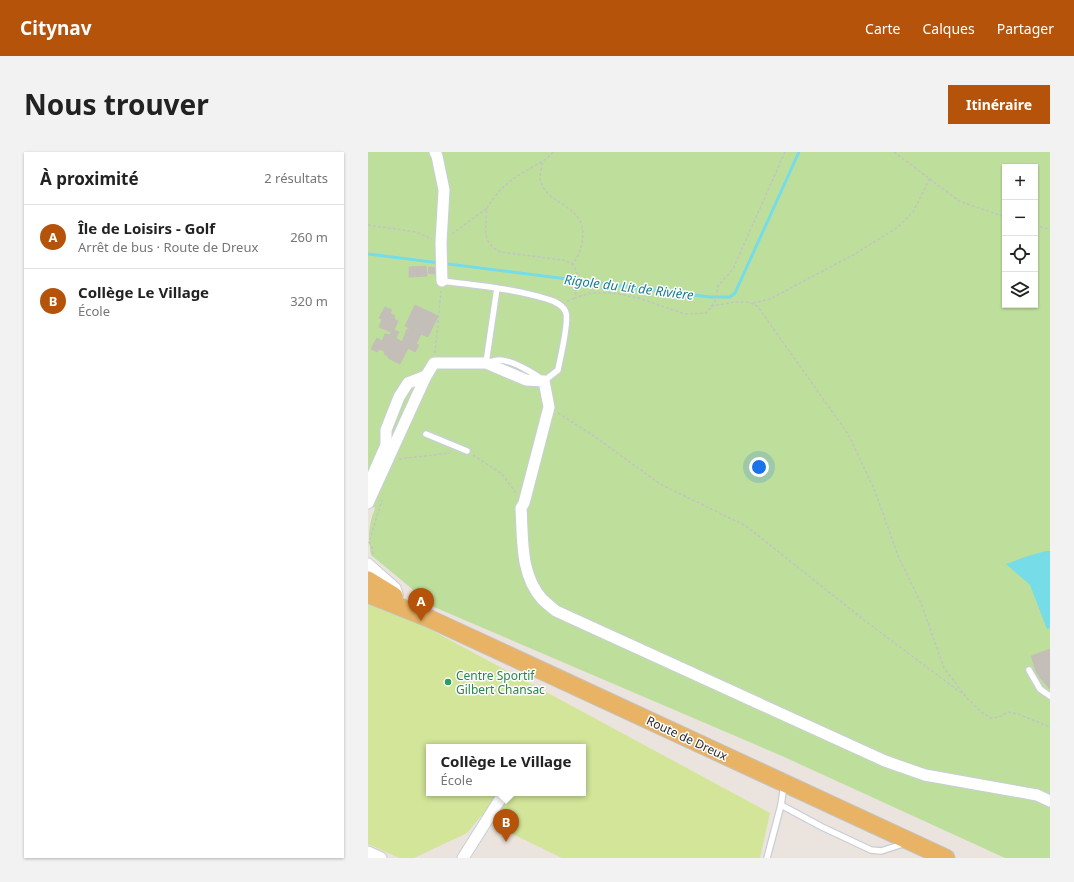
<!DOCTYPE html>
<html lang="fr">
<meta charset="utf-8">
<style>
:root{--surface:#fff;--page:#f2f2f2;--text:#222;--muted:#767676;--line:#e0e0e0;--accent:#b45309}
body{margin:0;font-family:"Noto Sans",sans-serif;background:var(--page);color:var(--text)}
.controls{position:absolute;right:12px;top:12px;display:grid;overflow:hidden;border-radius:0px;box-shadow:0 1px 3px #0004}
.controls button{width:36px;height:36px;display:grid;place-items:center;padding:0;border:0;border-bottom:1px solid var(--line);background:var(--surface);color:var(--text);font:20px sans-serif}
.you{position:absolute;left:391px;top:315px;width:14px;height:14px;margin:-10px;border:3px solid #fff;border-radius:50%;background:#1a73e8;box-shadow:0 0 0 6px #1a73e833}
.badge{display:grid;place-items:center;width:26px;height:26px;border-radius:50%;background:var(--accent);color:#fff;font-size:13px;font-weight:700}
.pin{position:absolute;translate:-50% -33px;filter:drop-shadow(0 1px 2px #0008)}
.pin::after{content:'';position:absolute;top:21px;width:14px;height:12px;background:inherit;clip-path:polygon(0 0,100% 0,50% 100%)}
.popup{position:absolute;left:58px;top:592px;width:160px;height:52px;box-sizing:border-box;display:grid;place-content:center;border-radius:0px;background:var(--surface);filter:drop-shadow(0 1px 3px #0005);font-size:13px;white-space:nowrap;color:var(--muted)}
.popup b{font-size:15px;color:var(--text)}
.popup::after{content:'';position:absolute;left:50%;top:100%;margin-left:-8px;border:8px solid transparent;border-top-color:var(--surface)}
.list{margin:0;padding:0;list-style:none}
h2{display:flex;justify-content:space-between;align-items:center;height:52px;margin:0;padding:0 16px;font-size:17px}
h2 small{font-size:13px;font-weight:400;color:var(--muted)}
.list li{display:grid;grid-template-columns:26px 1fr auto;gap:12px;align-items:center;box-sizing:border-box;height:64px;padding:0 16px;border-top:1px solid var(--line)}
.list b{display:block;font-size:15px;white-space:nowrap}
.list p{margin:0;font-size:13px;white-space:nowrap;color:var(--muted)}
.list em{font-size:13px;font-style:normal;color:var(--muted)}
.icon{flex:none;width:22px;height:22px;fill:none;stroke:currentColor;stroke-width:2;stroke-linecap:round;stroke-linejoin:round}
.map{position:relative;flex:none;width:682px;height:706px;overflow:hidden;border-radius:0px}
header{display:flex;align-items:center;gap:24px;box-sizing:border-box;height:56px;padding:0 20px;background:var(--accent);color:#fff}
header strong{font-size:19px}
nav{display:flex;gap:22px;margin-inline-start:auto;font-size:14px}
.intro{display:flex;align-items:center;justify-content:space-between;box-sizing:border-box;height:96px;padding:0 24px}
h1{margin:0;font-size:28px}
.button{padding:10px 18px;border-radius:0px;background:var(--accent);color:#fff;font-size:14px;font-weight:700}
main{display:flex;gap:24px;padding:0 24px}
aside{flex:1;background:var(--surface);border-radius:0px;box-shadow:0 1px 3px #0004}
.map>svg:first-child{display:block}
.green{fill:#bedf9c;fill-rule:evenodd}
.pitch{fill:#d2e599;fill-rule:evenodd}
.water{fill:#76dce7}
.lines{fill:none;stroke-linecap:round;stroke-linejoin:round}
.stream{stroke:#76dce7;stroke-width:3}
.building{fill:#c4beb8;stroke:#c6beb7}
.lane-casing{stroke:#c8ced7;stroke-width:8}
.street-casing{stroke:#c8ced7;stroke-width:13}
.primary-casing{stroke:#c3c3c3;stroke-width:19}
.path{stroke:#c3c3c3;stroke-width:1.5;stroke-dasharray:3 2;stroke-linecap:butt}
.lane{stroke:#fff;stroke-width:5.5}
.street{stroke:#fff;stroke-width:11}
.primary{stroke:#e8b365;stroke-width:17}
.leisure-dot{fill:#2e9e5b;stroke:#fff;stroke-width:1.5}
.labels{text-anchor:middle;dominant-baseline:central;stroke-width:3;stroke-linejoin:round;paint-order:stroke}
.leisure-label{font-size:12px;fill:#27864d;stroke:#fff;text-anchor:start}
.street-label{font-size:12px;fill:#2a2a2a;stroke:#fff}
.water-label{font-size:13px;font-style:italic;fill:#157d93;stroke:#fff}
</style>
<header>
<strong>Citynav</strong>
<nav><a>Carte</a><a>Calques</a><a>Partager</a></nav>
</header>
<div class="intro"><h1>Nous trouver</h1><a class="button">Itinéraire</a></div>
<main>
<aside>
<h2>À proximité<small>2 résultats</small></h2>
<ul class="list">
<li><span class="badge">A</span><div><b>Île de Loisirs - Golf</b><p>Arrêt de bus · Route de Dreux</p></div><em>260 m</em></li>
<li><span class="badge">B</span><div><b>Collège Le Village</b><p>École</p></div><em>320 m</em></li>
</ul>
</aside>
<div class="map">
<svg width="682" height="706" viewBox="0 0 682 706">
<rect width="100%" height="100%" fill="#ebe3dd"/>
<path class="green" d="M0,0H682V706H637L414,604L66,455L3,403C0,384 0,375 7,356L0,351ZM637,15H667V153H637Z"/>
<path class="pitch" d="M0,451L41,466L402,661L392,706H194L126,673L113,664L99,681L46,706H31L0,692ZM61,595H215V641H61Z"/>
<path class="water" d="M678,399H682V476L679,477L662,433L638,412L660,404Z"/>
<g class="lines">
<path class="stream" d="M0,102L342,145H362L367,141L431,0"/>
</g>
<g class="building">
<path d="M58,114L59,124L41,125V115Z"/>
<path d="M61,115L68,116L67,122L60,121Z"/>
<path d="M47,153L70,164L60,185L53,182L48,192L51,193L47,200L40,196L32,212L20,206V204L16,202L17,200L11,197L9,200L3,197L9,186L14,189L17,182L22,183L23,180L11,175L14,167L11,166L17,155L24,158L22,161L27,164L26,167L30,169L26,178L31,180L28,186L34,190L39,177L41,178V176L37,174Z"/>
<path d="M682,497V537L673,527L668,519L663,504Z"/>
<path d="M137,662L142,666L139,671L133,667Z"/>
</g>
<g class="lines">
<g class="lane-casing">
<g id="lane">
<path d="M74,129C108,133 147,137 179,147C187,149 196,154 198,161C201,172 192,206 190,218L176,229C166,221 144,208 131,208C127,208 122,210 118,211L129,136"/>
<path d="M58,282L99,299"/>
<path d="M661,518L672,537L682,544"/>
<path d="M416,633L413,653L454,675L503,698L513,699L538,691"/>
<path d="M399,706L413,653"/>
</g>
</g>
<g class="street-casing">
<g id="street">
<path d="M67,0L69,4L76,38L73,91L74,129"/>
<path d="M0,334L18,293V278L31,245L40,231L58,224"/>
<path d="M0,351L58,224L66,211H118L158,228L176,229L181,255L156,351L153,356C155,387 152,422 174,447C178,451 183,455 188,459L517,609L557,623L669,643L682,649"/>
<path d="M0,412L27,436L29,442"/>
<path d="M0,700L13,706"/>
<path d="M95,706L136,641"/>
</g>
</g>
<g class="primary-casing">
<g id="primary">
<path d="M0,428L26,444"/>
<path d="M0,442L60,466L578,706"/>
</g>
</g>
<g class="path">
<path d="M185,0C179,8 171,11 163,16C148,24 135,33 125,47C123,50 120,53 119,57C118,62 118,68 118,73C116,86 121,94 132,100L195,108C198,109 203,111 205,113C212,121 208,136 207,146L222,141H246L270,146L317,162L338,161L347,150L349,142L350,134L365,117L417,0"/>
<path d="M526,0L591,49L637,65"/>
<path d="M174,11C174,15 172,22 172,26C176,55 222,51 214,90C213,98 210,105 204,112"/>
<path d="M0,73L48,80L64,87"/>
<path d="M667,74L682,77"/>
<path d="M84,82L119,56"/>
<path d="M199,149L207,146"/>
<path d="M385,151L402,147L487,102L530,75L545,60L562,26"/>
<path d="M343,154C360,152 376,145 390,155L480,282L507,339L530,404L553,451L576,516L599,546L613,560L623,566L631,565L640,560L650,562L682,575"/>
<path d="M67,201L73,139"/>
<path d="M190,261L226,284L292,332L378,374L496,468L596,543"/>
<path d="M105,303L134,322L148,341"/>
<path d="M31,307L82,301"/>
<path d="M5,402L4,395L1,390L14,348"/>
</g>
<use href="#lane" class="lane"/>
<use href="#street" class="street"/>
<use href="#primary" class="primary"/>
</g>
<circle class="leisure-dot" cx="80" cy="530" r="4"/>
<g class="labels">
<g class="leisure-label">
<text x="88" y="523">Centre Sportif<tspan x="88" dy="14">Gilbert Chansac</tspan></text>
</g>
<g class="street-label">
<text transform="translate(319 586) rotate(25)">Route de Dreux</text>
</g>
<g class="water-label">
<text transform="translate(261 135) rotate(7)">Rigole du Lit de Rivière</text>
</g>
</g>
</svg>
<div class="controls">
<button>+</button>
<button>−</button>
<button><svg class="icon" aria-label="locate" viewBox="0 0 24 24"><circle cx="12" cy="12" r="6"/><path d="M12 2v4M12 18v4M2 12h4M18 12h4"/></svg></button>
<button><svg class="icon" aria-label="layers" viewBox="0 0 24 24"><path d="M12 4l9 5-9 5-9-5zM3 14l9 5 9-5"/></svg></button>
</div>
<div class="you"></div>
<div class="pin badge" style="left:53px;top:469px">A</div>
<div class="pin badge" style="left:138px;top:690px">B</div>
<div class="popup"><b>Collège Le Village</b>École</div>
</div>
</main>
